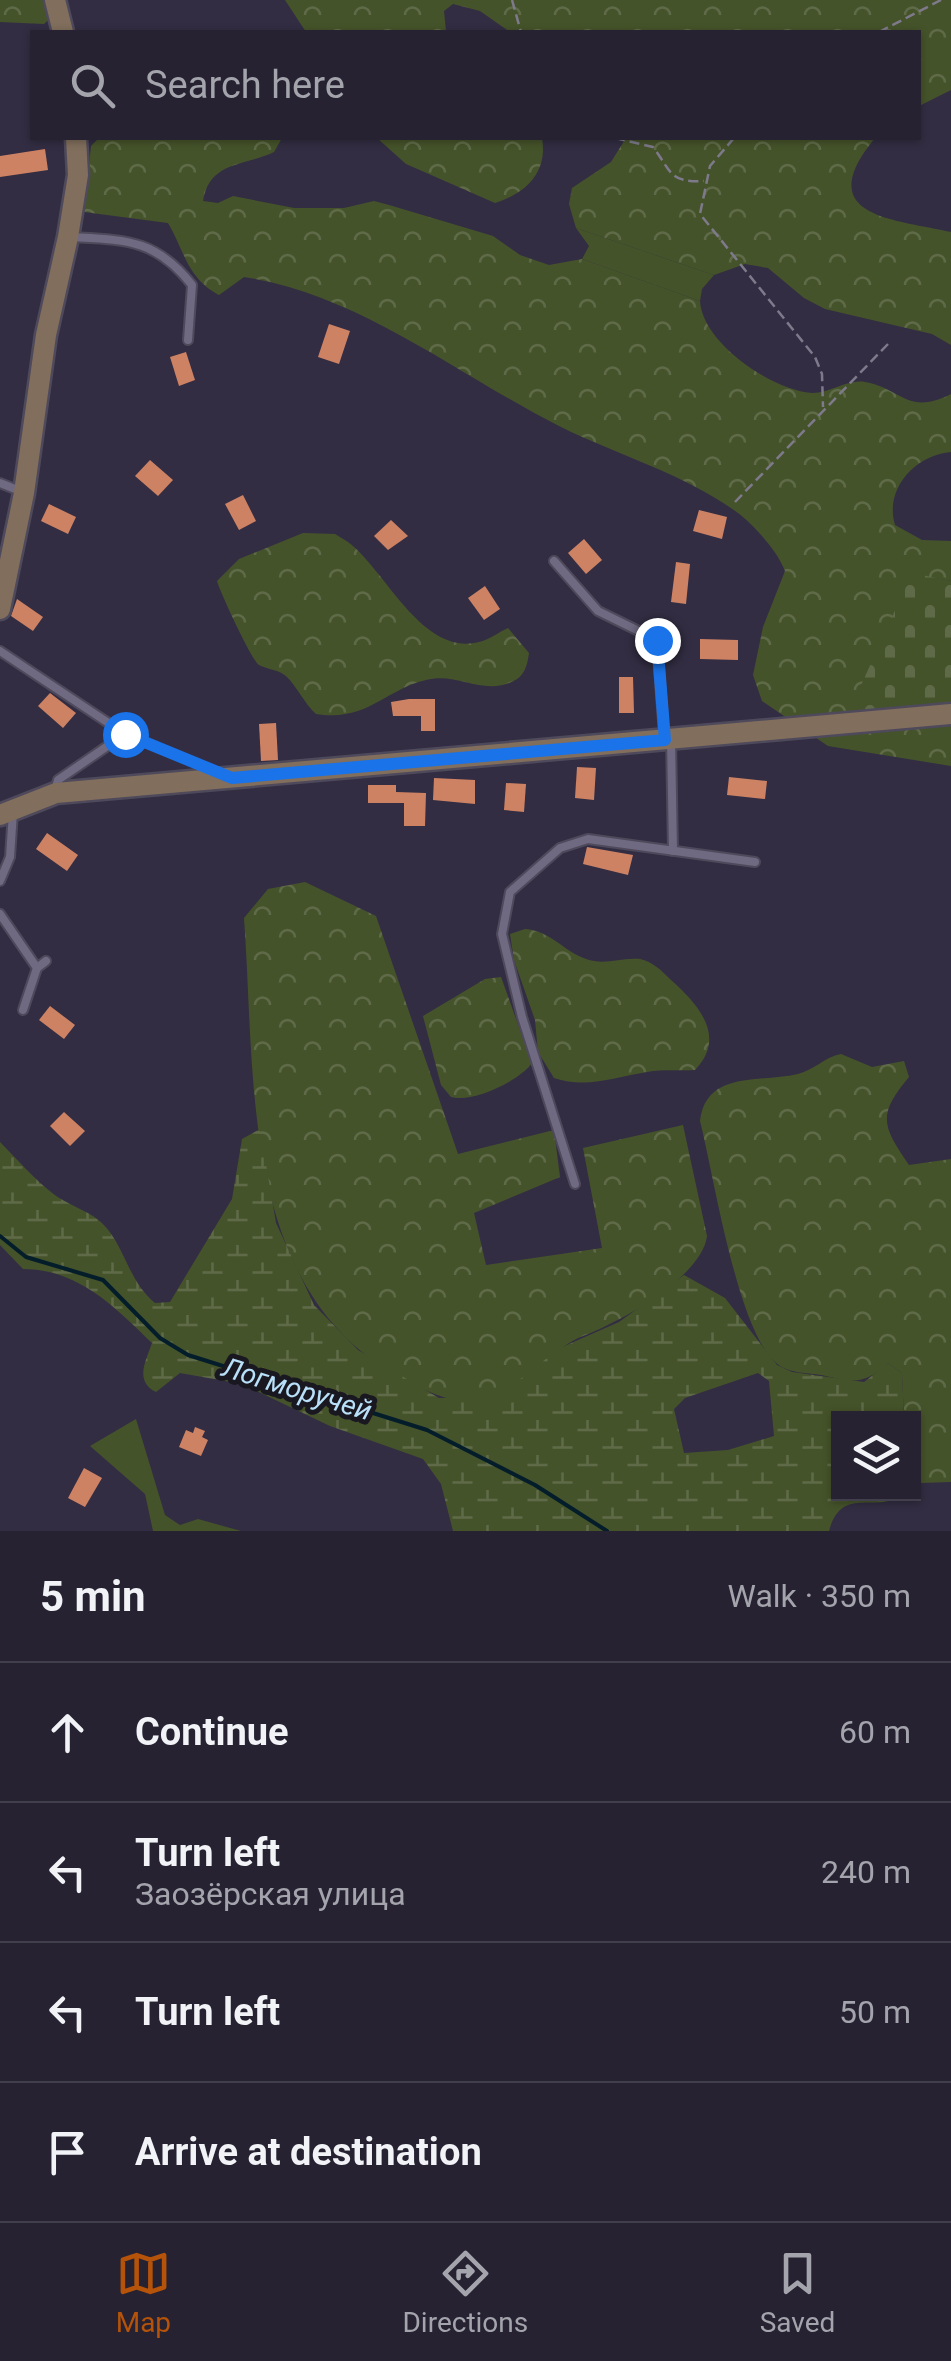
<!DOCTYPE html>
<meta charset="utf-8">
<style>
:root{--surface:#262232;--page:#322f3e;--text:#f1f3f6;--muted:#a4a4ac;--line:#423f4d;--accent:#b45309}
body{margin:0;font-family:Roboto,sans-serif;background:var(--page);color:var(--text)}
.controls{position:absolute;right:30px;bottom:30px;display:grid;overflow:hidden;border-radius:0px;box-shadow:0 2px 8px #0004}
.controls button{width:90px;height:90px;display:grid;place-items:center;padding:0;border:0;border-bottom:2px solid var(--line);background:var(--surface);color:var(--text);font:50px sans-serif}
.stop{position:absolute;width:30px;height:30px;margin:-22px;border:8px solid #1a73e8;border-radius:50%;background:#fff}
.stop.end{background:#1a73e8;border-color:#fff;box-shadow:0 2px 10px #0008}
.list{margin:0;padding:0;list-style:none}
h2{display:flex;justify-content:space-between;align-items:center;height:130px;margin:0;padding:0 40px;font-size:42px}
h2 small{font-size:32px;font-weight:400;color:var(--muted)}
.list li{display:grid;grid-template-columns:65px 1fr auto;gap:30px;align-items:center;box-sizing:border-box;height:140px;padding:0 40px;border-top:2px solid var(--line)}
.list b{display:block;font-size:38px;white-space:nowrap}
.list p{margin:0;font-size:32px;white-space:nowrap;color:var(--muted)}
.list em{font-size:32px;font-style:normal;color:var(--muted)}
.icon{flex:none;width:55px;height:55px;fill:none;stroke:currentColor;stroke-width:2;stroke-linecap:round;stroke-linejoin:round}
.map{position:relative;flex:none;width:951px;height:1531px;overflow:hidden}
.search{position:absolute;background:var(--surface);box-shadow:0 2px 8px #0004;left:30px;right:30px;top:30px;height:110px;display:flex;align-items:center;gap:25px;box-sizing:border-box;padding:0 35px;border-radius:0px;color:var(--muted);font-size:38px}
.sheet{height:690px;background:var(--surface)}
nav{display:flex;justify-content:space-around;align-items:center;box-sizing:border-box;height:140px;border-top:2px solid var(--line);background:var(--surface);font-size:28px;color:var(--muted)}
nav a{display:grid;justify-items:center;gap:5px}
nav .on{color:var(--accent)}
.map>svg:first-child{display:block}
.grass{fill:#45532a}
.forest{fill:url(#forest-crowns)}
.wetland{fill:url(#wetland-marsh);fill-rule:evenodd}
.cemetery{fill:url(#cemetery-stones)}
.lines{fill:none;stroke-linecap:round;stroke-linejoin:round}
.stream{stroke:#041d2b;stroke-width:4}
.building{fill:#ce8264}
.lane-casing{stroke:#4e495b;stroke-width:12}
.secondary-casing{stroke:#4e495b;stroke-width:25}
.path{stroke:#7e7a8b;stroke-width:2.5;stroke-dasharray:10 5;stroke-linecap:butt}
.lane{stroke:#6f6981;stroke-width:8}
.secondary{stroke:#816e5c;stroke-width:20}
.route{stroke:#1a73e8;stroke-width:12}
.labels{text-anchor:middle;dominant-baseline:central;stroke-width:10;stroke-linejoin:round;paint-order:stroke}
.water-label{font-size:28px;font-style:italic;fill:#b9e0f9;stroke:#191720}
</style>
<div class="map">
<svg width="951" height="1531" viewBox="0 0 951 1531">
<defs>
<pattern id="forest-crowns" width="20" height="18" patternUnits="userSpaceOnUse" patternTransform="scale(2.5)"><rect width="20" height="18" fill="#45532a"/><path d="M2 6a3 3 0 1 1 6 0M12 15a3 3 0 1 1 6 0" fill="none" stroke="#5f6b48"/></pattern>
<pattern id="wetland-marsh" width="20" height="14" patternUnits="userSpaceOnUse" patternTransform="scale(2.5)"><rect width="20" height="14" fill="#45532a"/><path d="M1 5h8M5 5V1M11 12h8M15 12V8" fill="none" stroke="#5f6b48"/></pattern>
<pattern id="cemetery-stones" width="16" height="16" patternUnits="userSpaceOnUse" patternTransform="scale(2.5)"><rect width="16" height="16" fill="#45532a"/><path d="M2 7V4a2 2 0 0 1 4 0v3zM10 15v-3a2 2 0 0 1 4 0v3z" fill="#5f6b48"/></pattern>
</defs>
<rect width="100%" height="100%" fill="#322d42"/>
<g class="grass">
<path d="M576,228L714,275L702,289L700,301L582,259L589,246Z"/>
<path d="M136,1419L165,1515L180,1525L198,1519L241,1531H153L145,1494L90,1446Z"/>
</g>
<g class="forest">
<path d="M0,0H44L49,19L44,24L0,22Z"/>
<path d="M285,0H951V90L919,106L918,32H510L480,11L453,4L444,11L446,32H306Z"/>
<path d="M99,138H282L274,152C245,166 209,161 203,201L218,203L233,196L294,208H344L374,201L389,205L493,236L520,255L549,265L582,259L700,301C702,343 773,391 813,393C830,393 848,379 865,382C903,389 907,416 951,394V452C915,455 884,489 895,525L922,540L951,541V581L912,574L849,713L951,704V766L828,746L762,701L753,675L763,627L785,571C778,552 754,525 738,513C685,474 617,455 559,426C458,375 359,294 244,277L219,295C187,278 185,252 168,223L84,212L91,146Z"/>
<path d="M377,138H542C548,172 526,193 495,203L406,164Z"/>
<path d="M626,138H875C810,217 894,219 951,232V345L932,334L825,309L804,298L768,268L745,264L714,275L576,228L569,204L572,188L611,162Z"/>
<path d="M303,533L335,534L348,542C385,569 422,657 479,642C489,640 499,632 508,628L529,653C527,667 524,678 509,683C480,694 456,672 426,680C384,690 367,722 316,714C304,703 298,688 287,677C279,669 268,670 259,665C252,661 220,592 217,581L239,559Z"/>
<path d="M305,882L376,916L458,1154L554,1130L560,1177L474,1213L486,1265L602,1248L583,1148L683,1125L707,1236C702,1277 620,1322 583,1336C550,1349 529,1383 497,1397C464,1410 431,1394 403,1379C238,1292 256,1078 244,918L268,889Z"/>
<path d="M525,929C551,931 563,951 586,959C605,966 621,957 640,959C652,961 663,972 671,980C699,1005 727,1037 695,1070C679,1071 663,1069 647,1072C616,1077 586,1089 554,1078L538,1052L535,1020L514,960L510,934Z"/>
<path d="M501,977L532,1063C519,1081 473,1103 451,1097L441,1085L423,1016L485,979Z"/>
<path d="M841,1054L872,1067L904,1061L909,1077C877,1115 882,1126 909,1165L951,1159V1482L920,1483L914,1461V1418H904L902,1373L888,1363C865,1384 855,1383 826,1376C809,1372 789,1375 775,1362C737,1328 714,1176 700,1121C706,1070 760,1083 798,1074C814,1070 825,1057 841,1054Z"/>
</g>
<path class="wetland" d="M260,1129L276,1223L314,1305L358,1350L439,1398L497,1397L560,1348L619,1322L684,1275L725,1298L777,1365L792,1372L864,1382L888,1363L902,1373L904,1418H838V1494H905C875,1515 842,1484 829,1531H453L441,1484L423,1459L330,1426L242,1384L180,1373L156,1392C134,1381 146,1361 152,1343C115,1307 78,1269 23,1269L0,1245V1142C17,1159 32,1177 51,1192C69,1207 95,1211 109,1231C127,1255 130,1282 155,1303L170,1302L232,1199L242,1139ZM758,1373L769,1381L774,1436L728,1450L684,1453L674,1409L685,1398Z"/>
<path class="cemetery" d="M912,573L951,581V704L848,714Z"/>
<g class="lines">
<path class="stream" d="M0,1236L26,1257L103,1280L160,1338L188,1355L427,1430L535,1485L607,1531"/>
</g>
<g class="building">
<path d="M45,149L48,170L0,177V156Z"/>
<path d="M329,324L350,331L339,364L318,357Z"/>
<path d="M186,352L195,380L179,386L170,357Z"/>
<path d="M150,460L173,480L158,496L135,476Z"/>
<path d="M243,495L256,521L239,530L225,504Z"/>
<path d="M49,504L76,517L68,534L41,521Z"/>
<path d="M699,510L727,517L722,539L693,531Z"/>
<path d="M391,520L408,536L388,550L374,536Z"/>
<path d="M584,539L602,560L586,574L568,553Z"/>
<path d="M676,562L690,564L686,604L671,602Z"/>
<path d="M485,586L500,609L484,620L468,598Z"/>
<path d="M17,599L43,617L33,631L11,616Z"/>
<path d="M700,639L738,640V660L700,659Z"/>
<path d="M619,677H633L634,713H619Z"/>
<path d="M50,693L76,713L63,728L38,706Z"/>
<path d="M409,699H435V731H421V716H393L391,702Z"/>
<path d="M276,723L278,760L261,761L259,724Z"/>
<path d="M577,767L596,768L594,800L575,798Z"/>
<path d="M729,777L767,781L765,799L727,795Z"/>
<path d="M434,778L475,780V804L433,800Z"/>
<path d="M506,783L526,784L524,812L504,810Z"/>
<path d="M368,785H396V792L426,793L425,826H404V803H368Z"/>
<path d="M47,833L78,855L67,871L36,849Z"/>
<path d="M587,847L633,855L628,875L583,864Z"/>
<path d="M50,1006L75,1025L64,1039L39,1020Z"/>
<path d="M64,1112L85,1131L70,1146L50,1126Z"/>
<path d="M195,1427L205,1431L202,1437L208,1440L201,1456L179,1447L186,1430L193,1433Z"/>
<path d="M84,1468L102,1478L85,1507L68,1498Z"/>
</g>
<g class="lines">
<g class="lane-casing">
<g id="lane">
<path d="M68,237C125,240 155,238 192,285L188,340"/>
<path d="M0,483L20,491"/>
<path d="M554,561L598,611L657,640L664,735"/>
<path d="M0,651L125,734L58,780L56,788"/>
<path d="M671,739L673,851"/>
<path d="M0,881L10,857L13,812"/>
<path d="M0,914L37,968"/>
<path d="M23,1010L37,968L46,961"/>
<path d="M575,1184L522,1017L502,934L510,892L560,848L588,839L755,862"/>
</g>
</g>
<g class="secondary-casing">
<g id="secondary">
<path d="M55,0L63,32"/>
<path d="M0,609L24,493L46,335L68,237L78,175L76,138"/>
<path d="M0,815L56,793L951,714"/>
</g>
</g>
<g class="path">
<path d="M512,0L521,32"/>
<path d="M879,32L941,0"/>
<path d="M615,138L653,147C671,170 668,183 704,181"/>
<path d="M734,138L710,166L700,214L815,357L822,374L823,407"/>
<path d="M735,502L888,344"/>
<path d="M132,737L199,764"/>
</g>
<use href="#lane" class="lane"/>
<use href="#secondary" class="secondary"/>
</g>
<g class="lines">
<path class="route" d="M125,734L232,778L665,740L657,640"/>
</g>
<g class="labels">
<g class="water-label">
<text transform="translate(297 1389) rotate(17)">Логморучей</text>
</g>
</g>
</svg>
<div class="controls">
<button><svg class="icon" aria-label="layers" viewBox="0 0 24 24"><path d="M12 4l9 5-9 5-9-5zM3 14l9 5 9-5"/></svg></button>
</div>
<div class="stop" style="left:125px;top:734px"></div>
<div class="stop end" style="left:657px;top:640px"></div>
<div class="search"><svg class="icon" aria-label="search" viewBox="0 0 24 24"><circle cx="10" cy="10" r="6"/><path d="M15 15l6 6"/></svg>Search here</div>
</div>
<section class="sheet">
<h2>5 min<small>Walk · 350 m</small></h2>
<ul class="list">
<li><svg class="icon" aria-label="ahead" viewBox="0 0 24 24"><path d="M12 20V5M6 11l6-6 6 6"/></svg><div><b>Continue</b></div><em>60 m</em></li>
<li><svg class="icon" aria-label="left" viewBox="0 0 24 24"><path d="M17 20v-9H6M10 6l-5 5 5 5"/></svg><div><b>Turn left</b><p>Заозёрская улица</p></div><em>240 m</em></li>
<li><svg class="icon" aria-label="left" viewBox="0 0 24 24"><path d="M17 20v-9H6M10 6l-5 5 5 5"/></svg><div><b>Turn left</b></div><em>50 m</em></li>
<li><svg class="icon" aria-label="arrive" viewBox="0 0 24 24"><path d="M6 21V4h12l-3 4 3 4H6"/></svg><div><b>Arrive at destination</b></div></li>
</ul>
</section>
<nav>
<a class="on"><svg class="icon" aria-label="map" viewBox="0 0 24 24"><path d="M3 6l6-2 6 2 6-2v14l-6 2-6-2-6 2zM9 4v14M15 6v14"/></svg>Map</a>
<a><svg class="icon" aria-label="directions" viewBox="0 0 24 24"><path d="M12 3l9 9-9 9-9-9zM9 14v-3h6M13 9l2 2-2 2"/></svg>Directions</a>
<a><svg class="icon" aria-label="saved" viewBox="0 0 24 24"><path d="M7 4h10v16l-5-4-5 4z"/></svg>Saved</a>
</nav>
